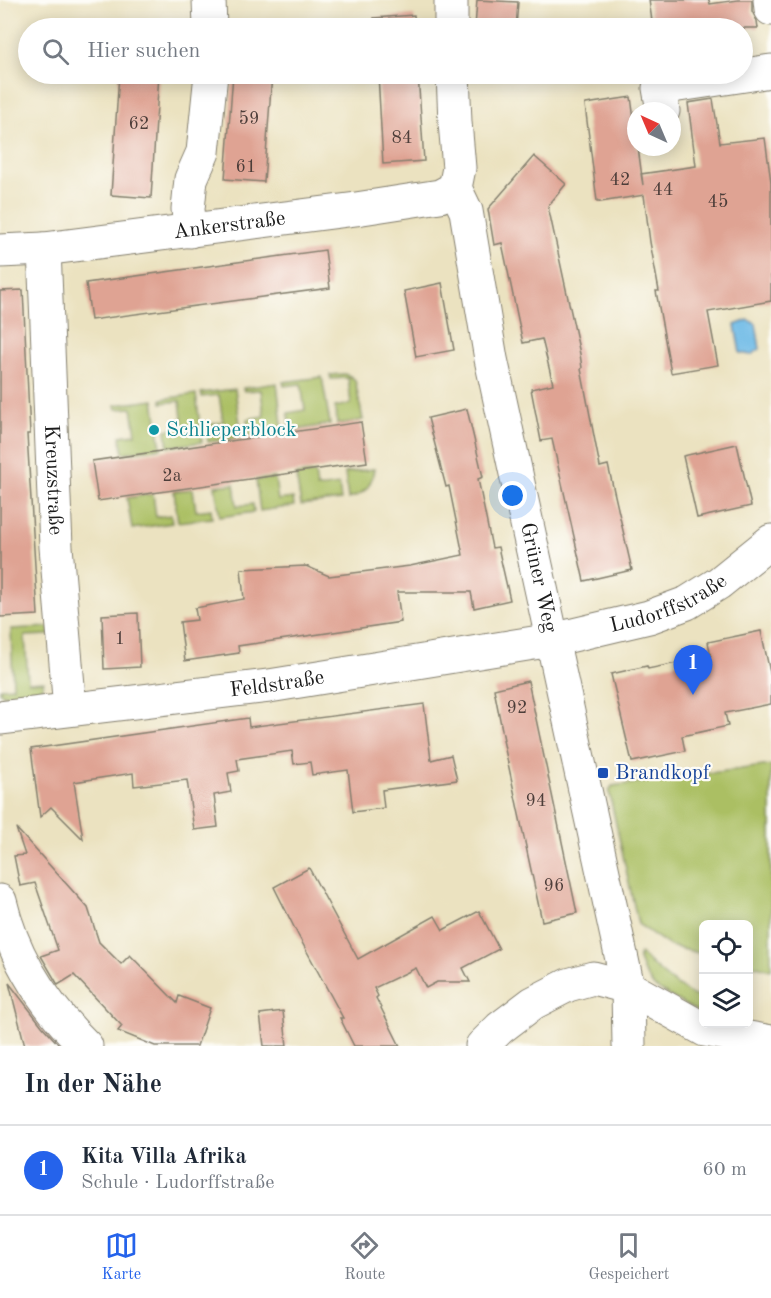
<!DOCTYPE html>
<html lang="de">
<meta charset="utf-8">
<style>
:root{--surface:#fff;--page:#f6f6f7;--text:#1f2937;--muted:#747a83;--line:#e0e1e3;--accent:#2563eb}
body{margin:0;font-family:"Old Standard TT",serif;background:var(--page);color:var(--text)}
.controls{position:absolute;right:18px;bottom:18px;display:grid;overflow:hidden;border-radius:9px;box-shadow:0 3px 15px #0003}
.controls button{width:54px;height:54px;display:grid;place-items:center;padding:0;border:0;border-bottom:2px solid var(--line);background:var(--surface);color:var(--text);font:30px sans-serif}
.compass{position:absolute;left:627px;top:102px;width:54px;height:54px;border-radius:50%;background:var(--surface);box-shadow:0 3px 15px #0003;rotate:316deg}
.you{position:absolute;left:513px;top:496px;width:21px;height:21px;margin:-15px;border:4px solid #fff;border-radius:50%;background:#1a73e8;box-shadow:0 0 0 9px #1a73e833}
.badge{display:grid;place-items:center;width:39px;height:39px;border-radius:50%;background:var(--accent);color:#fff;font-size:20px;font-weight:700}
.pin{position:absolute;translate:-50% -50px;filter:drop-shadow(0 2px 3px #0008)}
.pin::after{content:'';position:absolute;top:32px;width:21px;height:18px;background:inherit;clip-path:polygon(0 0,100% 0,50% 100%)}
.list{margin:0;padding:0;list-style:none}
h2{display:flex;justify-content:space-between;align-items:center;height:78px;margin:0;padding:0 24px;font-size:26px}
h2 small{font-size:20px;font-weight:400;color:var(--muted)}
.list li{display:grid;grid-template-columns:39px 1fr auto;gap:18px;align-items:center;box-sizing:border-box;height:90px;padding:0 24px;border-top:2px solid var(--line)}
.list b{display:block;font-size:22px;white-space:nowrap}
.list p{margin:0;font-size:20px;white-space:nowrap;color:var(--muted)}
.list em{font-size:20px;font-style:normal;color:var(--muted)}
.icon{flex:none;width:33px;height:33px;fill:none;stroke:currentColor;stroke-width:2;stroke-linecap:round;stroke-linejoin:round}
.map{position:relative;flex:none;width:771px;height:1046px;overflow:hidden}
.search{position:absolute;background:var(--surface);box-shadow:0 3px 15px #0003;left:18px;right:18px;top:18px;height:66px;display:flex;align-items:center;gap:15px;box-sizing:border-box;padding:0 21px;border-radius:33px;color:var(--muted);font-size:22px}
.sheet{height:168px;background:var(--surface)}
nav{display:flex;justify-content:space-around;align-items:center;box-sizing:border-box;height:84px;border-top:2px solid var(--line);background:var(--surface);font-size:16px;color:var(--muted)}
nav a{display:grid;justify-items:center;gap:3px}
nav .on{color:var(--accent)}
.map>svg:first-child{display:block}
.green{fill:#abbf63;stroke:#646e40;stroke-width:1.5}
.water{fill:#6cb9e6;stroke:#446a81;stroke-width:1.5}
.building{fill:#dfa393}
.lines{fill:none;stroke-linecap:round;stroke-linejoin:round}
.street-casing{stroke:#847f6e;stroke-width:35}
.street{stroke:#fff;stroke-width:33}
.culture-dot{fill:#0f9aa8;stroke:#fdfcf7;stroke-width:2}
.transit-dot{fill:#1a4fb4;stroke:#fdfcf7;stroke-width:2}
.labels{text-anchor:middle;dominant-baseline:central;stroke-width:4.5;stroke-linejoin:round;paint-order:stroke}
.number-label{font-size:18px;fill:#4d3e3a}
.street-label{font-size:21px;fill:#1c1c1c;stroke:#fdfcf7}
.culture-label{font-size:21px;fill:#0d838f;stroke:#fdfcf7;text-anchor:start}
.transit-label{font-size:21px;fill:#164399;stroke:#fdfcf7;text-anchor:start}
</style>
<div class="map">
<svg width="771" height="1046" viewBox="0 0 771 1046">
<rect width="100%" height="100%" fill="#fdfcf7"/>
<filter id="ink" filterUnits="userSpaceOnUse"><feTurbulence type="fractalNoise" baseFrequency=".0167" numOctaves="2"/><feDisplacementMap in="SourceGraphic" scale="12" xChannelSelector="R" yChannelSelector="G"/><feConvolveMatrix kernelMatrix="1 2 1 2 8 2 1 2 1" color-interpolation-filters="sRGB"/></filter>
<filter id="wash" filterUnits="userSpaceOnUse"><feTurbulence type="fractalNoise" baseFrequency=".008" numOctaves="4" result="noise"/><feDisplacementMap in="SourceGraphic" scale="24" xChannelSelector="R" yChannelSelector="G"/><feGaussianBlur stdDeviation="1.35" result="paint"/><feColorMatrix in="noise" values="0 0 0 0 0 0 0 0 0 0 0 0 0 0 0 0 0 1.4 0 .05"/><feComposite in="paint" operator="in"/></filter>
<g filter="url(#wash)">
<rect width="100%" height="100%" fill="#ebe2c0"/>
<g class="green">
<path d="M344,374L350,376L355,380L363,420L337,424L335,407L351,404L348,378L331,379L330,375Z"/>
<path d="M322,377L330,424L290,431L288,413L305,410L301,384L284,386L283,382Z"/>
<path d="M277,383L283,432L249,436L247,419L264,416L261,390L244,391L243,388Z"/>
<path d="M235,389L242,437L208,442L206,425L223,422L219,395L202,397L201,393Z"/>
<path d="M196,394L202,442L168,447L166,430L183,427L180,401L162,403V399Z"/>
<path d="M154,400L161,448L123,453L120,436L136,434L132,408L116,409L115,405Z"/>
<path d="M374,469C371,487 366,493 348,499L345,473Z"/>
<path d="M315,473L317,488L339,485L341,500L301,505L296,475Z"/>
<path d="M275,478L278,500L293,498L294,506L260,511L256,480Z"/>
<path d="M234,484L237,506L253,504L254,512L220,517L215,486Z"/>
<path d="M193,489L196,511L211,509L212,518L178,522L174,491Z"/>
<path d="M153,494L156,517L171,515L172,523L132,529L127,498Z"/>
<path d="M49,627V635L25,636L28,682L44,681C43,687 41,691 35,693C26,696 8,697 0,693V688L13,687L11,629Z"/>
<path d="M771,765V970L749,964L748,924H704L703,954L670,946L638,924L609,792L612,786Z"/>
<path d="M640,953C659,972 678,989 703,1000V1015L654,987L643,971L638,956Z"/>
</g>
<path class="water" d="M748,320L756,324L760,349L751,355L740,353L735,325Z"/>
<g id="blocks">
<g class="building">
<path d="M477,0L518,2L516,28H475Z"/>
<path d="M649,0H709L710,4L738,0H752V11L757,21L758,28H653Z"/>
<path d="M414,15L415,28H375L374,18Z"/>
<path d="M119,74H159L151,198L111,195Z"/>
<path d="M233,74H272L264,182L225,179Z"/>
<path d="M378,74H418L424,161L383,164Z"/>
<path d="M631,97L636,135V147H638L643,185L641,174L696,166L688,103L713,99L720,143L765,138L771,182V301L708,312L718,365L671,373L656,291H659L650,242L644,195L600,202V201H597L585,105L586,104Z"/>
<path d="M534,156L566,184L548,206L580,354L582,368L581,369L600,467L608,465L632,570L584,581L552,439L541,441L531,389L553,384L542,339L523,343L502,243L494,245L488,209Z"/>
<path d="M325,250L330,288L91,320L86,283Z"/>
<path d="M442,283L454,350L416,357L404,291Z"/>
<path d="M23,290L30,434H27L38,615L0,617V291Z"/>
<path d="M467,409L483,477L478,479L492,548L498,547L510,600L474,608L471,592H397L401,622L238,646L239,653L185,661L180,622L197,620L195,608L244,599L241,569L306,566L329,576L410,566L463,555L449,486L446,487L428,418Z"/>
<path d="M361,422L367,462L98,501L92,461Z"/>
<path d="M737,444L751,506L697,518L683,456Z"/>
<path d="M138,613L140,667L104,669L102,615Z"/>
<path d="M761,631L771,677V704L725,713L728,726L682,736L685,751L632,762L611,674L647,666L648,669L711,656L708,642Z"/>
<path d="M528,681L577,913L542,921L503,740H504L494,689Z"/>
<path d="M424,704L431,760L451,755L457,780L382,790L384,808L353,812L348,770L312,775L310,762L294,764L292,751L237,759L239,771L228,773L231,792L214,795L218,827L194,830L187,780L134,786L133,773L74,782L83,839L51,807L40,817L31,749L248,718L249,727Z"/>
<path d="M16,828L88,908L99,942L121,964L130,955L177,1003L179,996L210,1008L197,1046H155L118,1031L122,1026L74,975L58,985L41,956L58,950L35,883L20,886L14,856L25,855Z"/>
<path d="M309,868L358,959L435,916L443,930L479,911L499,949L463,968L470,982H437L426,988L416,968L374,988L378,996L376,998L400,1046H354L340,1018H343L298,935L274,887Z"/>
<path d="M9,983L42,1026L60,1046H25Z"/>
<path d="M283,1011L287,1046H264L260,1014Z"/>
</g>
</g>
</g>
<g filter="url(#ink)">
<use href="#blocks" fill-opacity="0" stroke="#847f6e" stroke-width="1.5"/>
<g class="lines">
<g class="street-casing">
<g id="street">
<path d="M209,0L210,28"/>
<path d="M451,0V28"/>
<path d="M770,0L771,9"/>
<path id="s1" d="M453,74L455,122L459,168L455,188L466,211L491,359L628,987L629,1046"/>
<path d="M663,111L659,88L771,71"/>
<path d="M190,231L188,209L191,179L203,152L211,74"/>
<path id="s2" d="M44,249L56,547L70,709"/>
<path id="s3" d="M0,251L44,249L356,209L440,196L455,188"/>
<path id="s4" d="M0,718L269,686L552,640L649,617L687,603L719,583L771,541"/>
<path d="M0,901C13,957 45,1006 86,1046"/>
<path d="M482,1046L500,1028L533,1003L568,985L593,978L628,987L705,1030L771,1042"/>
</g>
</g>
<use href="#street" class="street"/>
</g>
</g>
<circle class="culture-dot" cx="154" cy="430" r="6"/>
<rect class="transit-dot" x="597" y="767" width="12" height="12" rx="3"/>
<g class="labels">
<g class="number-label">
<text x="249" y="119">59</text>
<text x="139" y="124">62</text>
<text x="402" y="138">84</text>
<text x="246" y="167">61</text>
<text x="620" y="180">42</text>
<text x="663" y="190">44</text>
<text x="718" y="202">45</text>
<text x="172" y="476">2a</text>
<text x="120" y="639">1</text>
<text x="517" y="708">92</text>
<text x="536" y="801">94</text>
<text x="554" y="886">96</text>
</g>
<g class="street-label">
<text stroke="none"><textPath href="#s3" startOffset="231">Ankerstraße</textPath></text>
<text stroke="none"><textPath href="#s2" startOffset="231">Kreuzstraße</textPath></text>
<text stroke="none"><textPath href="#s1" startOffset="514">Grüner Weg</textPath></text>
<text stroke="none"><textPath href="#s4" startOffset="680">Ludorffstraße</textPath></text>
<text stroke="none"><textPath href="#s4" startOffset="279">Feldstraße</textPath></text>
</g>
<g class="culture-label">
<text x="166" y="430">Schlieperblock</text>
</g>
<g class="transit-label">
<text x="615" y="773">Brandkopf</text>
</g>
</g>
</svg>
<div class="controls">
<button><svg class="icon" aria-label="locate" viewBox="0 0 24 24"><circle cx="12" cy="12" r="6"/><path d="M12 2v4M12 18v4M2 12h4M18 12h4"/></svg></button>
<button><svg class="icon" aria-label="layers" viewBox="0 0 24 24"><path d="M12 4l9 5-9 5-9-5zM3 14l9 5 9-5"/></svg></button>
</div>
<svg class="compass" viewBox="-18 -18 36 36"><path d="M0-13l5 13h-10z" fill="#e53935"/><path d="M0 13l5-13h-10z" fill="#747a83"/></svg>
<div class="you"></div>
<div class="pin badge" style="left:693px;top:695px">1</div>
<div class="search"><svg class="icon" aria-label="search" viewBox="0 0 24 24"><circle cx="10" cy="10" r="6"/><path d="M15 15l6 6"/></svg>Hier suchen</div>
</div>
<section class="sheet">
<h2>In der Nähe<small></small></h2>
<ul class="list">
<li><span class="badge">1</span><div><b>Kita Villa Afrika</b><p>Schule · Ludorffstraße</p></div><em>60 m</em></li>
</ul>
</section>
<nav>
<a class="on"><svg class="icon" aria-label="map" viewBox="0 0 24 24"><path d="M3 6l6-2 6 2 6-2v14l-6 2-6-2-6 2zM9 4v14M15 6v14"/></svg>Karte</a>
<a><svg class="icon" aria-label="directions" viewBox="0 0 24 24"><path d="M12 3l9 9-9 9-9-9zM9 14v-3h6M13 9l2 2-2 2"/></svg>Route</a>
<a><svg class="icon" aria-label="saved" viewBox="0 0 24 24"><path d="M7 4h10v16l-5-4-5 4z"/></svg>Gespeichert</a>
</nav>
